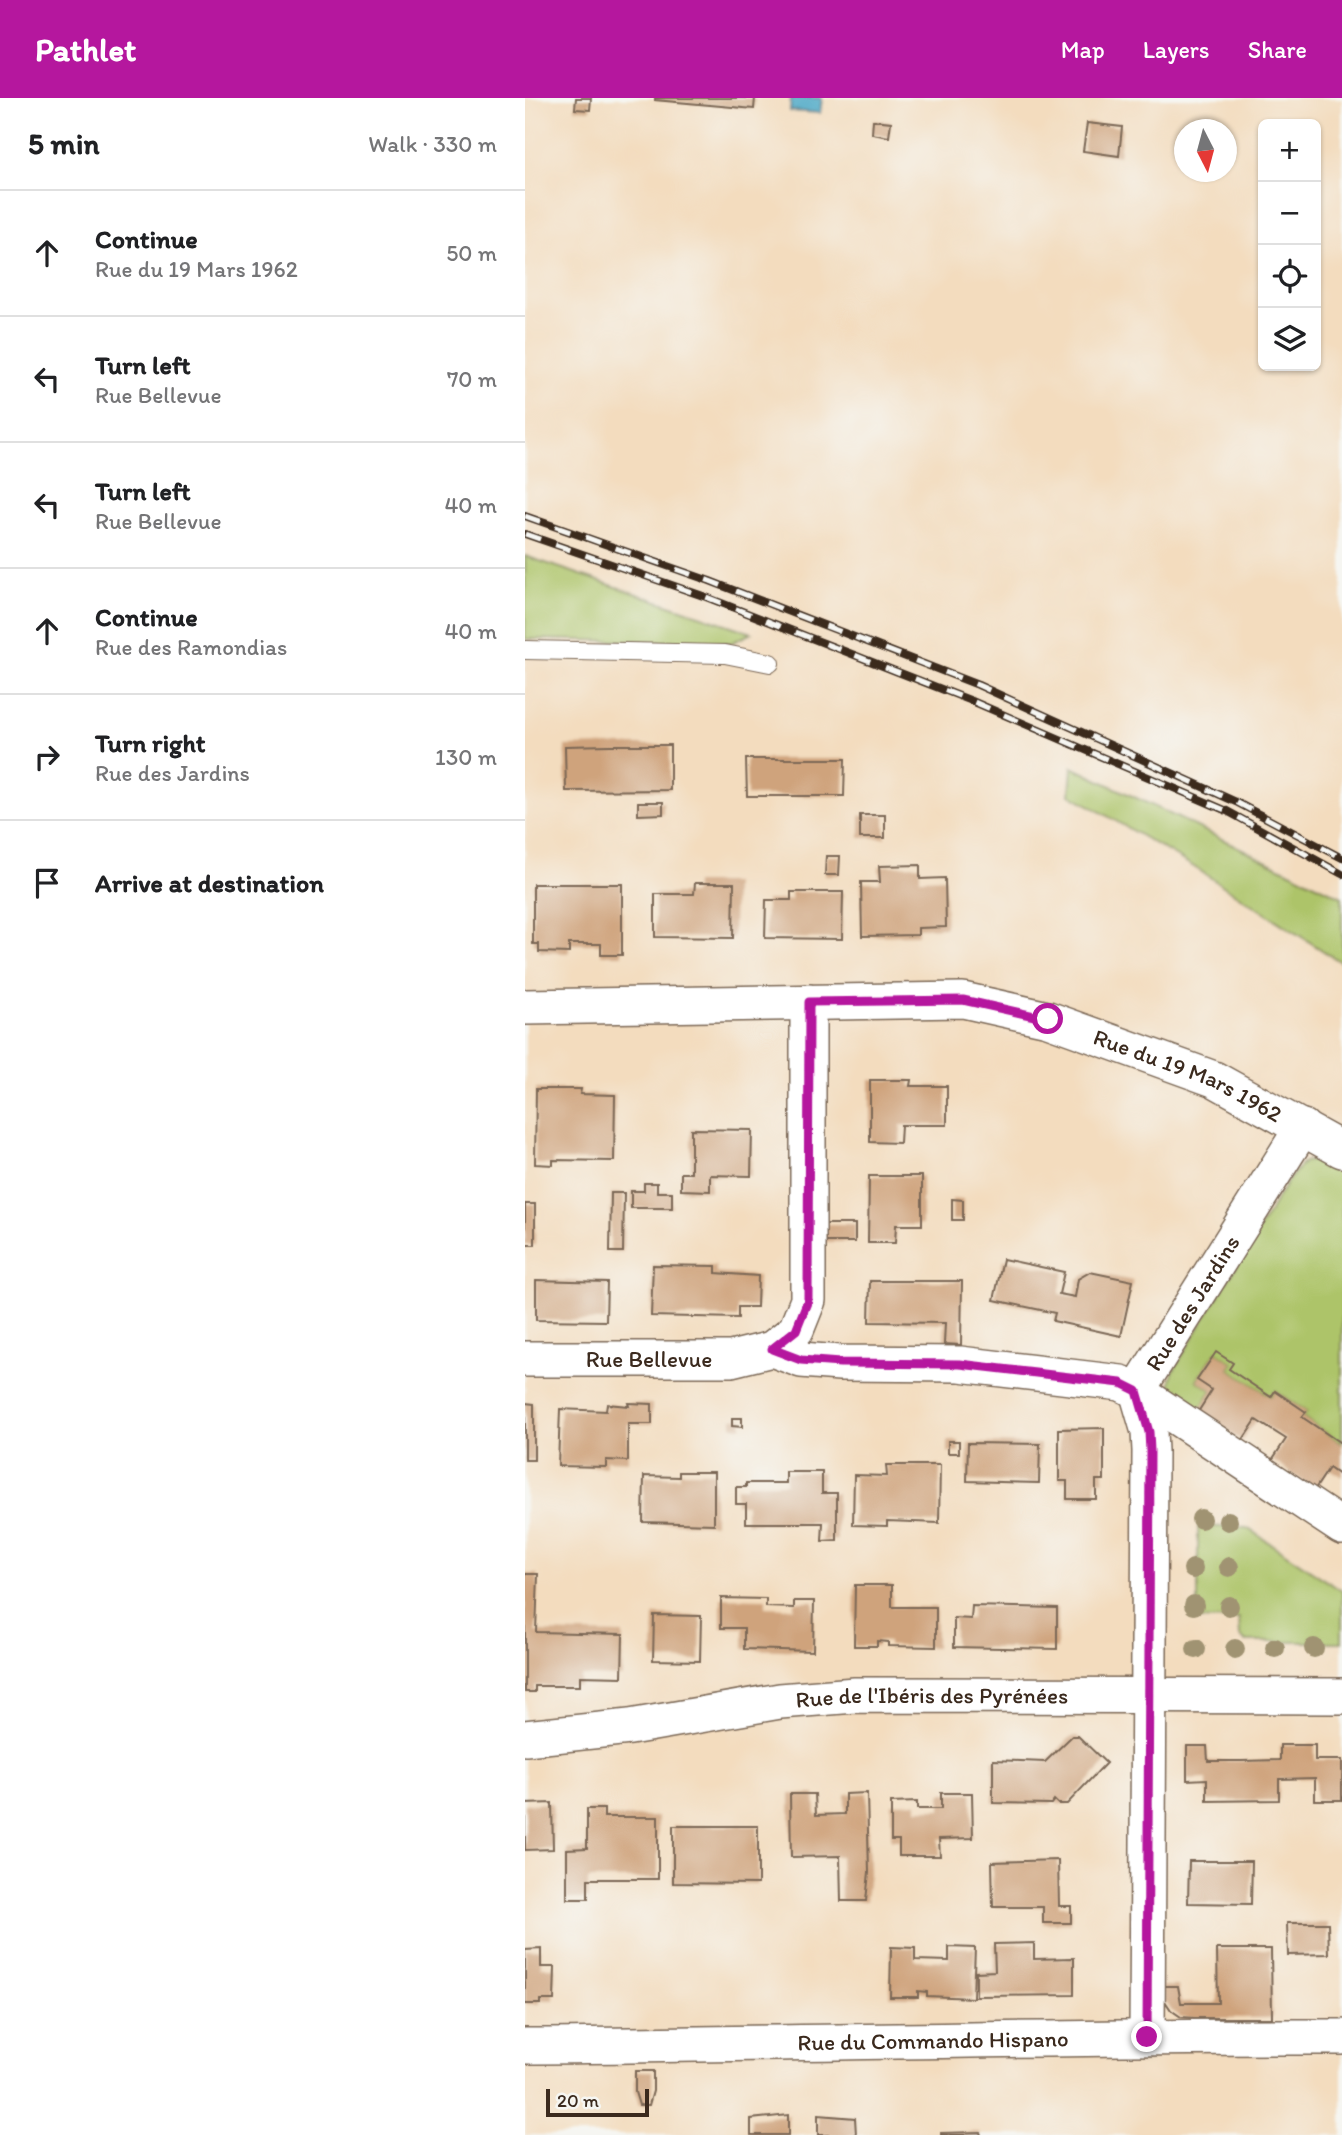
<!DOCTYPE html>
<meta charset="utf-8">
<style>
:root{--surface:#fff;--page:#f2f2f2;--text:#202124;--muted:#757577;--line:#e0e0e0;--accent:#b5179e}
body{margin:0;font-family:Itim,sans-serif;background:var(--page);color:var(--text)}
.controls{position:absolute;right:21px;top:21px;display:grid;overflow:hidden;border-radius:10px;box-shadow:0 2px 5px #0004}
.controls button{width:63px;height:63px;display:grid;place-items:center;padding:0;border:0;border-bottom:2px solid var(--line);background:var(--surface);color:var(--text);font:35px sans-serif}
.compass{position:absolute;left:649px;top:21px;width:63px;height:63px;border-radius:50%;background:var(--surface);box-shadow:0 2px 5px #0004;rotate:174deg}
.scale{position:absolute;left:21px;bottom:18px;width:103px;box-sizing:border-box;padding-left:7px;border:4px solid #3b2a1e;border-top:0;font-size:19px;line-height:24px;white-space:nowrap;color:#3b2a1e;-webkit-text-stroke:5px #f6f6f2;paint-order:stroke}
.stop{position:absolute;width:21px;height:21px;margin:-16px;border:5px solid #b5179e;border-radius:50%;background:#fff}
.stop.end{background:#b5179e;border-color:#fff;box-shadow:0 2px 7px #0008}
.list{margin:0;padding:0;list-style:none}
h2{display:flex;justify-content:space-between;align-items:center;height:91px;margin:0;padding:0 28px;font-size:30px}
h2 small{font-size:23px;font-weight:400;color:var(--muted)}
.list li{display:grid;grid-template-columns:46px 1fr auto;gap:21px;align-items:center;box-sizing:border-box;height:126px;padding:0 28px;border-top:2px solid var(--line)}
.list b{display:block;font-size:26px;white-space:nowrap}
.list p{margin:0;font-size:23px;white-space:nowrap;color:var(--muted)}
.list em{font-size:23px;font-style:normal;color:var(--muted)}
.icon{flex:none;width:38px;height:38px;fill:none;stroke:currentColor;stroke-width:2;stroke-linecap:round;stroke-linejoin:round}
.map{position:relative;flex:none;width:817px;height:2037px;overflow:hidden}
header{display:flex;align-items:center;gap:42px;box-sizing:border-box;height:98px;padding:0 35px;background:var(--accent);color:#fff}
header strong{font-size:33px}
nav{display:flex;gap:38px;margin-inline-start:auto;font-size:24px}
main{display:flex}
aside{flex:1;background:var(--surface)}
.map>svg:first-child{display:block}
.green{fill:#adc469;stroke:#747744;stroke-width:2}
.water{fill:#46a6c5;stroke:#406872;stroke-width:2}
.building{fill:#cfa37b}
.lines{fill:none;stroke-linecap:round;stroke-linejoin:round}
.service-casing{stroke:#7b6856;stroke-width:20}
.minor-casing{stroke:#7b6856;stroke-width:38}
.service{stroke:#fff;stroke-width:18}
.minor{stroke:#fff;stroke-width:35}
.rail-casing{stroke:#3b2a1e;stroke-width:8}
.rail{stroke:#f6f6f2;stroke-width:5;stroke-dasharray:16;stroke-linecap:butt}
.tree{fill:#a09372}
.route{stroke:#b5179e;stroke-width:9}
.labels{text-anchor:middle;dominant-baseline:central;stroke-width:7;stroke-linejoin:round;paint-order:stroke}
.street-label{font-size:23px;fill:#3b2a1e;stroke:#f6f6f2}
</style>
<header>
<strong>Pathlet</strong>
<nav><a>Map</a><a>Layers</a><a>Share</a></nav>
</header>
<main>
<aside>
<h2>5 min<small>Walk · 330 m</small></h2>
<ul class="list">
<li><svg class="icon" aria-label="ahead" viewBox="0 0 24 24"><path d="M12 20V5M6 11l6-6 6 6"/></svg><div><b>Continue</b><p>Rue du 19 Mars 1962</p></div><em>50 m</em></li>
<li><svg class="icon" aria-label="left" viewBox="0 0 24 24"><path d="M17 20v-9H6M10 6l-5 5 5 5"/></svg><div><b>Turn left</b><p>Rue Bellevue</p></div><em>70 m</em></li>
<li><svg class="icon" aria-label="left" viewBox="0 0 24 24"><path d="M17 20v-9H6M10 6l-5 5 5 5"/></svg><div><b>Turn left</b><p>Rue Bellevue</p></div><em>40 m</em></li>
<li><svg class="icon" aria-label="ahead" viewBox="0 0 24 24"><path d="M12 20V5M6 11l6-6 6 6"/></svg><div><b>Continue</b><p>Rue des Ramondias</p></div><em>40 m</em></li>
<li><svg class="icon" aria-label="right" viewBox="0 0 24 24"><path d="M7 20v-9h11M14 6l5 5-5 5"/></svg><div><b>Turn right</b><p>Rue des Jardins</p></div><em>130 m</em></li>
<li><svg class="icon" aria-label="arrive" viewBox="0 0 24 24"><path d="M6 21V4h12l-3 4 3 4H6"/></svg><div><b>Arrive at destination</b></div></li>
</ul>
</aside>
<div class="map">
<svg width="817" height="2037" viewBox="0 0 817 2037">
<rect width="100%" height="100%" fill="#f6f6f2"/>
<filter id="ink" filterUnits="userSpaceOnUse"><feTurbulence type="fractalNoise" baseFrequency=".0143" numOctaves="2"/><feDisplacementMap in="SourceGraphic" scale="14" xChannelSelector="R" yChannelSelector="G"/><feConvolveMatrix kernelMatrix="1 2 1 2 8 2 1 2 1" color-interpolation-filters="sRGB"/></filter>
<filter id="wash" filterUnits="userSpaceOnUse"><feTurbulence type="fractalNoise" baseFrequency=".00686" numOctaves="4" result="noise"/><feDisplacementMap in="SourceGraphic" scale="28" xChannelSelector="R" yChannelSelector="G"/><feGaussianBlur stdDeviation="1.57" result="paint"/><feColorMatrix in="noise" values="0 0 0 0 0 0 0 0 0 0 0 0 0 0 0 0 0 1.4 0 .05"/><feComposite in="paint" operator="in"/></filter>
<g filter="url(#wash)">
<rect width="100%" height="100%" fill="#f3dcbe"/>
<g class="green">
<path d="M0,458L227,535L206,545L0,541Z"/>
<path d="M547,669L817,799V865L669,769L545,696Z"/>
<path d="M800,1060L817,1064V1346L777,1319L781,1314L750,1293L746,1299L704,1271L708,1265L691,1254L672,1282L687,1292L673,1314C655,1303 640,1297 648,1273L764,1081L779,1064Z"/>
<path d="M673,1428L722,1430L817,1493V1544H721L715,1538L714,1521L673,1522Z"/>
</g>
<path class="water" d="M266,0H297L295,15L265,13Z"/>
<g id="blocks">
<g class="building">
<path d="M51,0H66L65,12L50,11Z"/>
<path d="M130,0H230L229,11L130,2Z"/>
<path d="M348,22L366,24L364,39L347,36Z"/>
<path d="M562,25L597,29L594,58L558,53Z"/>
<path d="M85,647H145V692L41,693L40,648Z"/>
<path d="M221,661H320L319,698H222Z"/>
<path d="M113,704H138V716L113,717Z"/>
<rect x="335" y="717" width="25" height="23"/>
<path d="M301,758H315L314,777H300Z"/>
<path d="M395,767V781L420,780L421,829L393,830V837L337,838L336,784H355L354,768Z"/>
<path d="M170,785H209L208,840L130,839V796H169Z"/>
<path d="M8,786H97V857H76V846H44V855L14,854V846H8Z"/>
<path d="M266,794H318L317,841L240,840L241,802H266Z"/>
<path d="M345,982H386L385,988H422V1027H376L375,1045L345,1044Z"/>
<path d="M11,991H56L55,996L90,997L89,1063L28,1062V1067L10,1066Z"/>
<path d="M166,1031L227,1032L226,1078L185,1077V1093L156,1092V1075H166Z"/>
<path d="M344,1078H397V1127H371L370,1145H343Z"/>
<path d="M119,1085H132V1094H147V1110H106V1093H119Z"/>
<path d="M86,1095H99L98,1154H85Z"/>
<path d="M427,1101L438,1102V1122H427Z"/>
<rect x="0" y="1106" width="10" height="41"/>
<rect x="299" y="1126" width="31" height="18"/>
<path d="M478,1161L539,1174L534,1196L550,1199L553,1181L565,1174L608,1183L596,1238L528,1223L530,1215L469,1202Z"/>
<path d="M128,1167L191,1168V1175L233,1178L232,1209H213V1220L126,1218Z"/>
<path d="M11,1182L82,1184L81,1223L11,1222Z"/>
<path d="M345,1183H437L436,1247L419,1246L420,1225L344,1224Z"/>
<path d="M691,1254L708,1265L704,1271L746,1299L750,1293L781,1314L777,1319L817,1346V1379L804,1370L790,1391L747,1362L761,1341L731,1322L717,1343L673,1314L687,1292L672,1282Z"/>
<path d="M0,1305L9,1306V1362H0Z"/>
<path d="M103,1305L127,1306V1326H103V1363L81,1362V1369L33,1368L35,1311L81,1313L82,1306L104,1308Z"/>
<path d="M207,1320H217V1329L207,1328Z"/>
<path d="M579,1330V1382H571V1401H542V1383H534V1331Z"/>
<rect x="423" y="1343" width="11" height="12"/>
<path d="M443,1345L515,1346L514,1385L442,1383Z"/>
<path d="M361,1367H415L414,1425L362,1423V1428L328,1427L329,1377L362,1378Z"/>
<path d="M154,1374H189V1426L118,1424L119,1378L154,1379Z"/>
<path d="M261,1374H297V1395H312V1442L297,1443L298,1425H221V1406H211V1389H221V1385H261Z"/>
<path d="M0,1476H13L11,1534L98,1536L97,1579L55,1578V1588H10V1594H0Z"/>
<path d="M330,1487H367V1509H411V1549L363,1548V1544L352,1543V1548H329Z"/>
<path d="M196,1500L241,1501V1509L269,1510V1503H289L288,1553L219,1551V1530H196Z"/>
<path d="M447,1508L532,1510V1551L429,1549V1520L446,1521Z"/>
<path d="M129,1517L176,1518L175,1563L128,1562Z"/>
<path d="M547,1638H553L581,1665L542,1706H533L529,1702L526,1706L468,1705V1662L520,1664Z"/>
<path d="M755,1647H790V1662H817V1702H790V1680L754,1681V1702L682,1703V1681L662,1682V1648H682L683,1663H716L755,1662Z"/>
<path d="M342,1695L344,1774L341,1803H316L315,1758L266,1759L265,1696H290L291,1717L320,1716V1696Z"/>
<path d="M416,1695H447L448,1740L414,1741L415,1758H374V1742H366V1705L392,1704V1711H416Z"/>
<path d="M27,1705L28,1751L0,1752V1706Z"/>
<path d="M62,1711H79V1719H133V1781H63V1801H42V1751L62,1750Z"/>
<path d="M148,1728H233V1786L148,1785Z"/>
<path d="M533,1762L534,1808H546V1825H518V1809H468L467,1764Z"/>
<path d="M664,1763H727L726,1806L663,1805Z"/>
<path d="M762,1825H803L804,1856L763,1857Z"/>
<path d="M509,1845V1861L549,1860V1897L451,1898V1874L470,1873L469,1846Z"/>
<path d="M366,1849L390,1850V1862L424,1863V1849L450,1850L448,1900L402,1898V1894L393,1893V1899H365Z"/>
<path d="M16,1851V1869H30L29,1902H15V1906H0V1852Z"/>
<path d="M692,1851H746L747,1920H670L656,1919L646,1912L640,1903L637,1888H653L656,1905H693Z"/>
<path d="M110,1973H128V1993L124,2007H114L110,1994Z"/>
<path d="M263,2017V2037H226V2021Z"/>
<path d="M293,2017L330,2020L331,2037H293Z"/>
<path d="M455,2034L456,2037H416V2035Z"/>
</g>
</g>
</g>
<g filter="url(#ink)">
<use href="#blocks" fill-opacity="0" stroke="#7b6856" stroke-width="2"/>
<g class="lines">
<g class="service-casing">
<path id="service" d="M0,552L200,556L245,565"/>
</g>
<g class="minor-casing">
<g id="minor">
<path id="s1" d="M0,909L438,902L523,921L689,981L817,1052"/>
<path d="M247,1251L276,1262L315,1265L435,1266L596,1285L612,1293L817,1429"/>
<path id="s2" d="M0,1261H206L247,1251L271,1232L283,1202V904"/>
<path id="s3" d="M0,1640L105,1629L255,1603L330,1597L817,1598"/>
<path id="s4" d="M622,1939L625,1353L624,1334L612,1293L778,1029"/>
<path id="s5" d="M0,1948C272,1946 545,1938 817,1939"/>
</g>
</g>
<use href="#service" class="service"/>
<use href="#minor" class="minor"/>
<g class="rail-casing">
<g id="rail">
<path d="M0,418L185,483L453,587L711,704L817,760"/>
<path d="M0,436L181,499L447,603L702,713L817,776"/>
</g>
</g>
<use href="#rail" class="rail"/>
</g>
<g class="tree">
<circle cx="676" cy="1421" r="10"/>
<circle cx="703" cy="1423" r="10"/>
<circle cx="704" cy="1469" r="10"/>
<circle cx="668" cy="1471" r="10"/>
<circle cx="669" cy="1507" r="10"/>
<circle cx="704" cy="1508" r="10"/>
<circle cx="750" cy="1550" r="10"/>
<circle cx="789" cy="1550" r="10"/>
<circle cx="671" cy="1551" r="10"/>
<circle cx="710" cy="1551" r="10"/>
</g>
</g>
<g class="lines" filter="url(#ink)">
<path class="route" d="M523,921L438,902L284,904L283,1202L271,1232L247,1251L276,1262L315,1265L435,1266L596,1285L612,1293L624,1334L625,1353L622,1939"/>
</g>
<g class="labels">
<g class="street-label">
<text stroke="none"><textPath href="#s1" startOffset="676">Rue du 19 Mars 1962</textPath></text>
<text stroke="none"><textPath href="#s4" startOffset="752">Rue des Jardins</textPath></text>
<text stroke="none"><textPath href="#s2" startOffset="124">Rue Bellevue</textPath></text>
<text stroke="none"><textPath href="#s3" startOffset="410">Rue de l'Ibéris des Pyrénées</textPath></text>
<text stroke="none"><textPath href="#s5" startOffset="408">Rue du Commando Hispano</textPath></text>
</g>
</g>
</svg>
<div class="controls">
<button>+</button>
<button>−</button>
<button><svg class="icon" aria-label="locate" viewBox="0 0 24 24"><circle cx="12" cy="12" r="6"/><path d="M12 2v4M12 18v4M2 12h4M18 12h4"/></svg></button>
<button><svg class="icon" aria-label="layers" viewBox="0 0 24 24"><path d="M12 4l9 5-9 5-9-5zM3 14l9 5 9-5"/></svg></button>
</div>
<svg class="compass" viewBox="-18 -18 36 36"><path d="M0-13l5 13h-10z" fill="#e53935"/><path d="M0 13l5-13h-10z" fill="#757577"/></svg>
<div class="scale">20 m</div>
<div class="stop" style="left:523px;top:921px"></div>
<div class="stop end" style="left:622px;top:1939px"></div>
</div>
</main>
